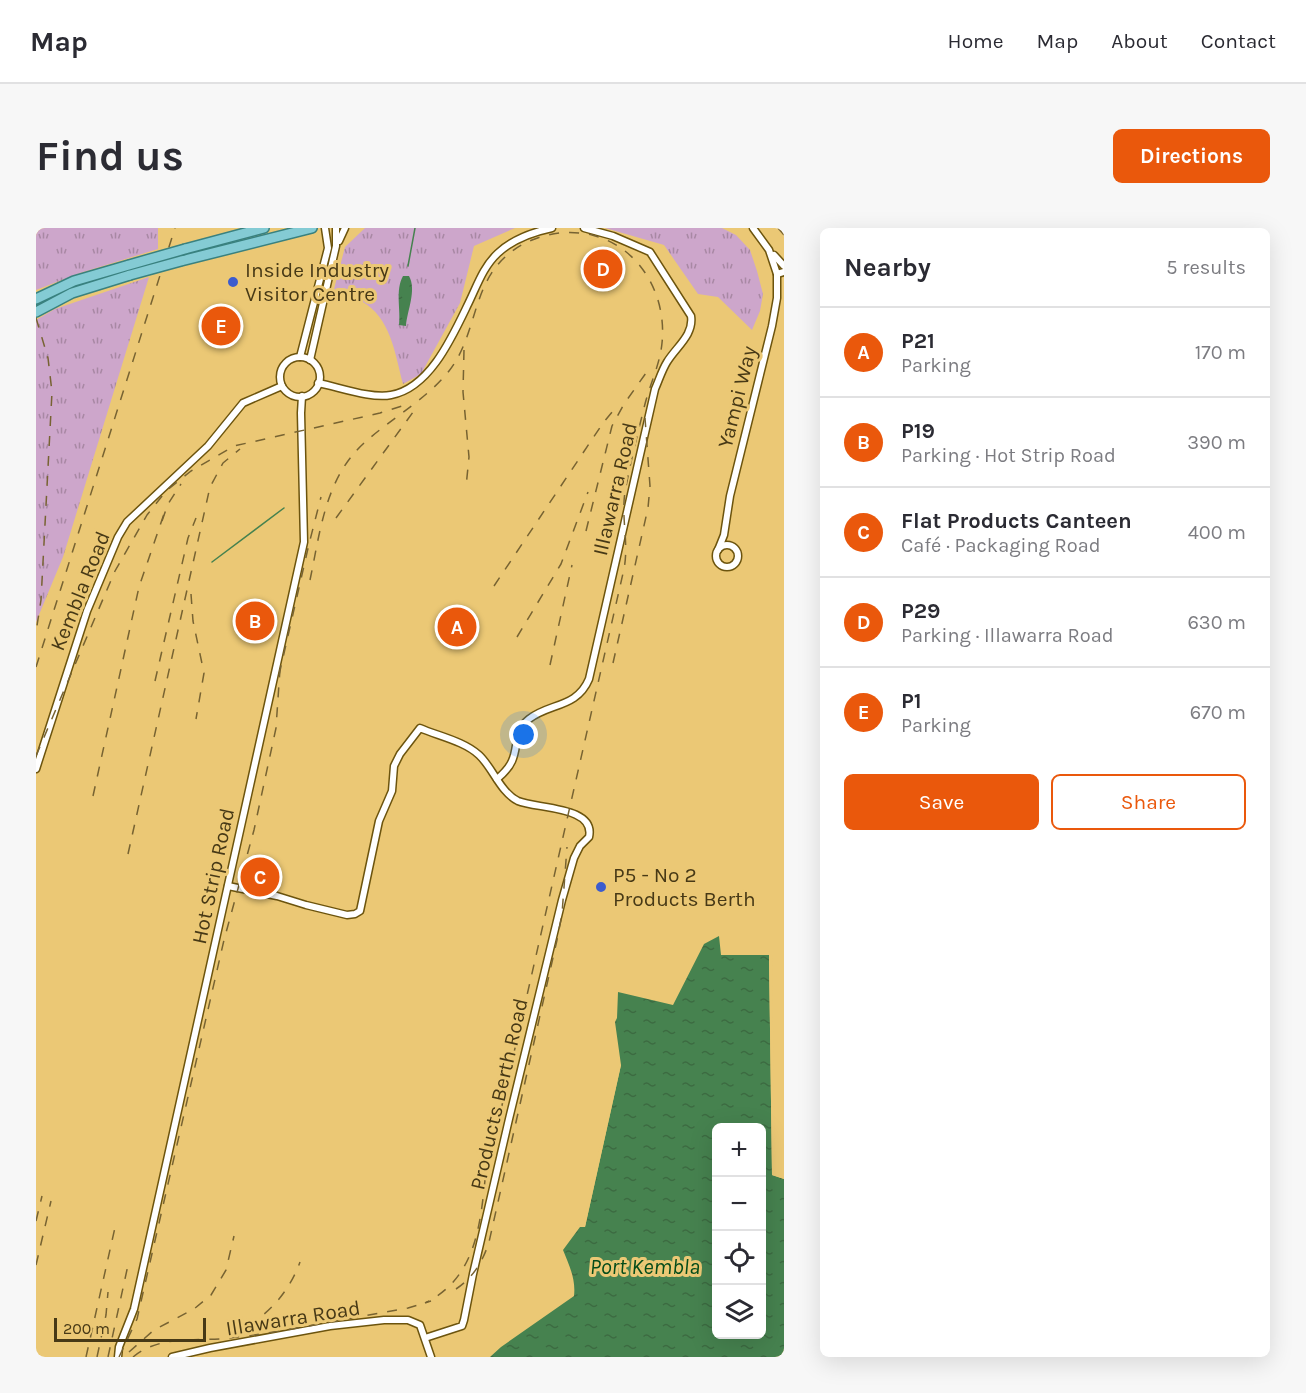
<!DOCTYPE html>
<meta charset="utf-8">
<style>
:root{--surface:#fff;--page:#f7f7f7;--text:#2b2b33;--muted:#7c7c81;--line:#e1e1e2;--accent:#ea580c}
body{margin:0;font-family:Karla,sans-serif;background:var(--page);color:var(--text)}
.controls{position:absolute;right:18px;bottom:18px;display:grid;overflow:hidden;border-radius:9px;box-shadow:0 6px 24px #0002}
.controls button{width:54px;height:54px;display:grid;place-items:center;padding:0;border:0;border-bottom:2px solid var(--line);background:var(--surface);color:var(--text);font:30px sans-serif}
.scale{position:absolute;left:18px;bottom:15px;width:152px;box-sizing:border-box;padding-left:6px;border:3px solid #473916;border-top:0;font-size:16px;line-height:21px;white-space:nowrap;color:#473916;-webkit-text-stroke:4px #ebc875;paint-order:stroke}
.you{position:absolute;left:488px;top:507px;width:21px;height:21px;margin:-15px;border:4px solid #fff;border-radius:50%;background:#1a73e8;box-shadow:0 0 0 9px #1a73e833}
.badge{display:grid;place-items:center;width:39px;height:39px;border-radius:50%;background:var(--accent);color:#fff;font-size:20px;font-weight:700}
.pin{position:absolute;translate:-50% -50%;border:3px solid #fff;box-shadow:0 2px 6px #0006}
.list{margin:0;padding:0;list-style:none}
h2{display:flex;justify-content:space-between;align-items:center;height:78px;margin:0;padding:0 24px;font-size:26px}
h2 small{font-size:20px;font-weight:400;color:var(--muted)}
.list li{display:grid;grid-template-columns:39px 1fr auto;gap:18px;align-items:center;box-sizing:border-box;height:90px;padding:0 24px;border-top:2px solid var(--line)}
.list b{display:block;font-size:22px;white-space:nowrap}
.list p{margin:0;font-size:20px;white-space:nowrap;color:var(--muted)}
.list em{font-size:20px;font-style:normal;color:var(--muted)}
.actions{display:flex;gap:12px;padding:18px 24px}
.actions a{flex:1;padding:14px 0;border:2px solid var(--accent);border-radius:9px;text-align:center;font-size:21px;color:var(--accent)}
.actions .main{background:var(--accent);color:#fff}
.icon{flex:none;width:33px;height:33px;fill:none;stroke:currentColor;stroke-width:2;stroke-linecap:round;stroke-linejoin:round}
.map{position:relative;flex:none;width:748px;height:1129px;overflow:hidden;border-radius:9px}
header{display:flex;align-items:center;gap:36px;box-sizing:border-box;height:84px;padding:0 30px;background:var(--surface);border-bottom:2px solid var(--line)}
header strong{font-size:28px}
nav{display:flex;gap:33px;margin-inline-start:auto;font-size:21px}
.intro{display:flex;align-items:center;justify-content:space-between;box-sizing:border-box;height:144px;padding:0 36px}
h1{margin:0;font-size:42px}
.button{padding:15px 27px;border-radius:9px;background:var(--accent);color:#fff;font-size:21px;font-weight:700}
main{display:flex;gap:36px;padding:0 36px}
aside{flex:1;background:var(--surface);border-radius:9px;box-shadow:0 6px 24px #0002}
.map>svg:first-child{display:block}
.grass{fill:url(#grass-tufts)}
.water{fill:url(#water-ripples);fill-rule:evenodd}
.pier{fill:#ebc875}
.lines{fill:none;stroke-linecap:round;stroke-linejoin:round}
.stream{stroke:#46824f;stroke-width:1.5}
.street-casing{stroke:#6c540e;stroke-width:9}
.primary-casing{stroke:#39817f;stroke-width:12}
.street{stroke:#fff;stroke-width:6}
.primary{stroke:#84cbd4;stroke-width:9}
.rail{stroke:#776332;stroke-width:1.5;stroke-dasharray:10 10;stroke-linecap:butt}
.primary-bridge-casing{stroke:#39817f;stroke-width:12;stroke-linecap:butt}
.primary-bridge{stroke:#84cbd4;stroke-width:9}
.poi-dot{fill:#3c5cce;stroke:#ebc875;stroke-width:2}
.labels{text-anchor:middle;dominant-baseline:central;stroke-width:6;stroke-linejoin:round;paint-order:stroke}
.poi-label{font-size:21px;fill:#473916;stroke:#ebc875;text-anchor:start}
.street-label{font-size:21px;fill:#473916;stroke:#ebc875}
.water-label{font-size:22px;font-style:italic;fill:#044c1a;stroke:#ebc875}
</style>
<header>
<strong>Map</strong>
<nav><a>Home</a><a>Map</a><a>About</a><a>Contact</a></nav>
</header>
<div class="intro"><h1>Find us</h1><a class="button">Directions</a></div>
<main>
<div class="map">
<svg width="748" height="1129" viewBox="0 0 748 1129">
<defs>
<pattern id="grass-tufts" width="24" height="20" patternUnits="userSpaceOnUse" patternTransform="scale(1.5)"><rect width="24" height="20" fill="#cda6cb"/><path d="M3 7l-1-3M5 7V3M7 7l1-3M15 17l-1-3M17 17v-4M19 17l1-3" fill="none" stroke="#a888a4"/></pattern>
<pattern id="water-ripples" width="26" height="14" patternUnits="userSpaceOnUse" patternTransform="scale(1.5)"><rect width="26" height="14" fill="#46824f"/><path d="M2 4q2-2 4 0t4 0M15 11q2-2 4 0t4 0" fill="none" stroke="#3c6b41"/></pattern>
</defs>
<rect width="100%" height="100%" fill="#ebc875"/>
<g class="grass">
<path d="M0,0H122V21L44,45L0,62Z"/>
<path d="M329,0H479L438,18L424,75L385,146L367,156C359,126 355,89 325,73C317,69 306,67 297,65L309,19Z"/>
<path d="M569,0H686L700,7L714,22L721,43L727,66L724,83L716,102L682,69L662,66L628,17Z"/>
<path d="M113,49L27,329L0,394V92L19,81Z"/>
</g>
<g class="water">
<path d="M367,48H373C381,62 371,83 370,98L363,97C365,82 359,62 367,48Z"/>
<path d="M683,708L685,727H733L736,947L748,951V1129H454L465,1119L538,1068C540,1051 533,1037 527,1022L544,999H549L585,837L579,794L581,790L582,764L637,777L668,716ZM680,900H726V1106H680Z"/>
</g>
<g class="pier">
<path d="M733,727H736L739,945L748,948V951L736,947Z"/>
<path d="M582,836L585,837L549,999H544L540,998L547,996Z"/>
</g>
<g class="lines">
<g class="stream">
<path d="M372,38L379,0"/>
<path d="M176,334L248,280"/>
</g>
<g class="street-casing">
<g id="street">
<path d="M717,0L733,22L741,46L748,44"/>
<path d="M303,13L309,0"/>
<path d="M738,27L748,38"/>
<path d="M264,129L292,20L289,0"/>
<circle cx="264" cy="149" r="20"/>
<path d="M274,132L300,18V0"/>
<path d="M282,155C303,159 335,171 355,167C395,160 418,105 434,72C442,55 448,38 462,25C477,11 497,4 516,0"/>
<circle cx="691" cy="328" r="11"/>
<path d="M682,322L688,307L694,268L736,98L741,70V46"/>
<path d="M0,541L51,383L82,309L91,294L172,218L207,175L246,158"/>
<path d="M461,551C467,546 473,540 476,533C483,517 477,504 493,491C513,475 541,480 553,451L619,161C623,152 626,142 631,134C640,119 658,107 655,88L614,24L577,8L548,0"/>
<path d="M192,658L241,668L270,677L311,687L319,686L324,683L343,593L356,563L358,538L364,526L384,500C402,508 428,513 443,527C457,540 464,564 482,573C501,581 560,578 553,609L544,618L538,630L526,672L473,891L437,1046L428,1092L426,1098L389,1110"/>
<path d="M82,1129L83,1119L98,1081L268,314L265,185L266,168"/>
<path d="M136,1129L174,1120L294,1098L348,1092H372L384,1097L395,1129"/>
</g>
</g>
<g class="primary-casing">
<g id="primary">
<path d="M149,21L228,0"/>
<path d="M145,33L276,0"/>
<path d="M0,71L38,53L93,37"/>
<path d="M0,84L36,65L94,47"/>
</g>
</g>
<use href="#street" class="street"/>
<use href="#primary" class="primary"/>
<g class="rail">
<path d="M742,0L748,7"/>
<path d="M0,90L12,130L16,164L5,372L0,404"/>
<path d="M428,122L427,164L433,229L430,259"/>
<path d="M300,290L380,180"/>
<path d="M126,293L132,276L145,256"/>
<path d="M550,303L576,198L588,176L615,138"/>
<path d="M274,352C284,305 289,251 327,216C354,191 390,172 413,143C440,109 436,60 468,30C491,8 525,0 556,7C604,19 631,67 626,115C624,137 613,158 608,180C601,208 594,236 589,264C585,290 593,315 588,341L449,952C444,1001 438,1051 389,1075"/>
<path d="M458,358L567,195L577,183"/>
<path d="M155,366L157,393L168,445L160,491"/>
<path d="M481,409L525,336L552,264"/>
<path d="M577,435L612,280L614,258L609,190"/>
<path d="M514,437L536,337"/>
<path d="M0,439L139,0"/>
<path d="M243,447L273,316L285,269"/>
<path d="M119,453L152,310L160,290"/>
<path d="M0,528L79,343L111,287L130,263L155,243L198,218L344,185L369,177"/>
<path d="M57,568L103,359L128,286"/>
<path d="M92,626L174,259L187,235L204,221"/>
<path d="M0,993L6,968"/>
<path d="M0,1037L15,973"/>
<path d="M420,1061C437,1050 447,1033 453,1014L521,712L526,686L531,619"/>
<path d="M194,1106C227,1094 252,1067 264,1034"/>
<path d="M93,1124L118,1102L158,1081L175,1067L190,1042L198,1008"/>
<path d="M50,1129L80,995"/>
<path d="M61,1129L70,1087L72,1064"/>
<path d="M72,1129L92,1037"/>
<path d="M83,1129L101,1091L188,712L218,602L240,500L244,441"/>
<path d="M97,1129C125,1106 161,1114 194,1110C254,1103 313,1090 372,1080L395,1073"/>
</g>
<g class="primary-bridge-casing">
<g id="primary-bridge">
<path d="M93,37L149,21"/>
<path d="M94,47L145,33"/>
</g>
</g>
<use href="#primary-bridge" class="primary-bridge"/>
</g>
<g class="poi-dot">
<circle cx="197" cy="54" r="6"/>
<circle cx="565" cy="659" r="6"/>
</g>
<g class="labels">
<g class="poi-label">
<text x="209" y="42">Inside Industry<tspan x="209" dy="24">Visitor Centre</tspan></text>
<text x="577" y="647">P5 - No 2<tspan x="577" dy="24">Products Berth</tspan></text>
</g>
<g class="street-label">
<text transform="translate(701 169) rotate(-76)">Yampi Way</text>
<text transform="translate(579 261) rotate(-77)">Illawarra Road</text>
<text transform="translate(44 363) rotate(-68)">Kembla Road</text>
<text transform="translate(177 648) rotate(-78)">Hot Strip Road</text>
<text transform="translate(463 866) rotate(-77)">Products Berth Road</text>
<text transform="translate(257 1090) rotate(-9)">Illawarra Road</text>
</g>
<g class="water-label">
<text x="609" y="1039">Port Kembla</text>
</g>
</g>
</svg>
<div class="controls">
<button>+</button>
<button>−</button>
<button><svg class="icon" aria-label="locate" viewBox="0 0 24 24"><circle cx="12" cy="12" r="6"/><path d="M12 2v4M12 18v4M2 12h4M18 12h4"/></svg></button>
<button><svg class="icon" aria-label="layers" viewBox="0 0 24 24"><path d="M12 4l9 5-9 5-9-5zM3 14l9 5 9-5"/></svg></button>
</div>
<div class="scale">200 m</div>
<div class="you"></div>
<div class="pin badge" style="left:421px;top:399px">A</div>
<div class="pin badge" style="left:219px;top:393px">B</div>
<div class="pin badge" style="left:224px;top:649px">C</div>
<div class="pin badge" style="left:567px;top:41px">D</div>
<div class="pin badge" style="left:185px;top:98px">E</div>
</div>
<aside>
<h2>Nearby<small>5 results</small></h2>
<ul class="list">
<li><span class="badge">A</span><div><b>P21</b><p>Parking</p></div><em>170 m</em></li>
<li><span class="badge">B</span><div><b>P19</b><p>Parking · Hot Strip Road</p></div><em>390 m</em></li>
<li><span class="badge">C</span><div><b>Flat Products Canteen</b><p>Café · Packaging Road</p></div><em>400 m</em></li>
<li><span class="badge">D</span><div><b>P29</b><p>Parking · Illawarra Road</p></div><em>630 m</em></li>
<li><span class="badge">E</span><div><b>P1</b><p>Parking</p></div><em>670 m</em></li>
</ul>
<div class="actions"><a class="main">Save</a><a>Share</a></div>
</aside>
</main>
